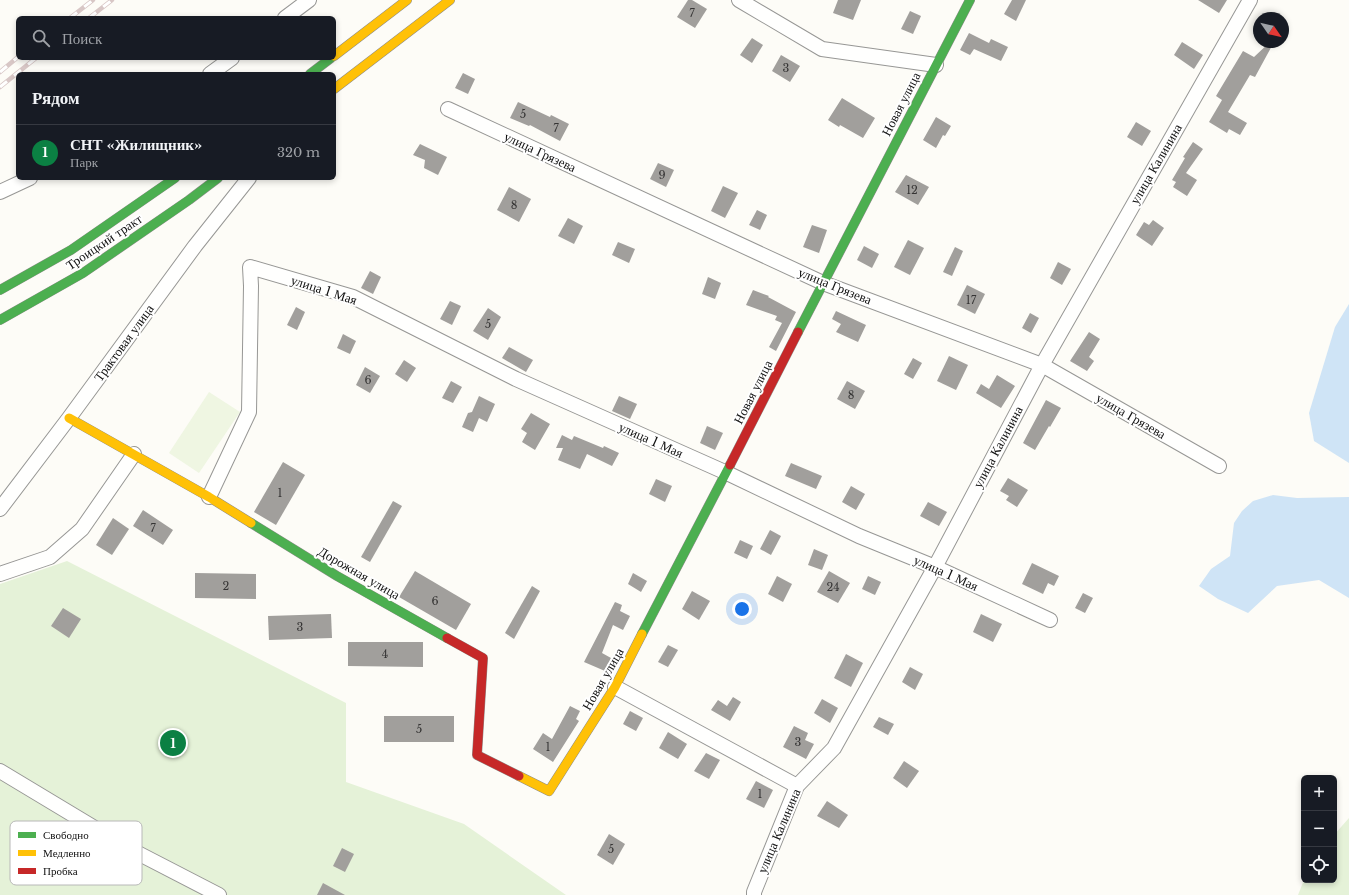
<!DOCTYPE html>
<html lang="ru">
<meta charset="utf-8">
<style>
:root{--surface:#171b24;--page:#242831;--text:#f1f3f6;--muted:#9ea1a6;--line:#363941;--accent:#0b8043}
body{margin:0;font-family:"Libre Baskerville",serif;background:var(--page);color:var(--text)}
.controls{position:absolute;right:12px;bottom:12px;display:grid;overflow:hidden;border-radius:6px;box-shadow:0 2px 6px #0003}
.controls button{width:36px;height:36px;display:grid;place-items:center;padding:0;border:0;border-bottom:1px solid var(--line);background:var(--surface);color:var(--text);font:20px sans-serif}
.compass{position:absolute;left:1253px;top:12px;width:36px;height:36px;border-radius:50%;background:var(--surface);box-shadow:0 2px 6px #0003;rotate:124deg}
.you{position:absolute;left:742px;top:609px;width:14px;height:14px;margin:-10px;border:3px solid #fff;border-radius:50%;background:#1a73e8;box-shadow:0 0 0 6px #1a73e833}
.badge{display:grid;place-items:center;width:26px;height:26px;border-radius:50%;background:var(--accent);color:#fff;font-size:13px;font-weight:700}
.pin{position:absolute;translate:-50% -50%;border:2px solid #fff;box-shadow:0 1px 4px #0006}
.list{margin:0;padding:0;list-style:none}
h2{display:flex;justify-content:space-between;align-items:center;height:52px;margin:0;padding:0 16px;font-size:17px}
h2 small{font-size:13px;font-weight:400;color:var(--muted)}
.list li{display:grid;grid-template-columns:26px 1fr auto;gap:12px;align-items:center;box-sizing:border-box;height:56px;padding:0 16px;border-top:1px solid var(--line)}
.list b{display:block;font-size:15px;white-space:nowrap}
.list p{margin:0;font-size:13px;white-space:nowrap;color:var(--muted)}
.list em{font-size:13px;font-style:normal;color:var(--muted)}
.icon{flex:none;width:22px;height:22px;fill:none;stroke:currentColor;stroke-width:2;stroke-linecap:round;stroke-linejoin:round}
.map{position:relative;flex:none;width:1349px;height:895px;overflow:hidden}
.search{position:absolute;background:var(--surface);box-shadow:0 2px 6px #0003;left:16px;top:16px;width:320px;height:44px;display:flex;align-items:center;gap:10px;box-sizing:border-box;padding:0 14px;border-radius:6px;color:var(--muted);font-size:15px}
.panel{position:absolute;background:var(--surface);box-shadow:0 2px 6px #0003;left:16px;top:72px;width:320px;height:108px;border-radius:6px}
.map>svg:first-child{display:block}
.green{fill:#e5f2d8}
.pitch{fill:#eff6e2}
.water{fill:#cfe4f6}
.building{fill:#a19f9c}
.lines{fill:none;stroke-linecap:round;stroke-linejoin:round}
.street-casing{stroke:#979795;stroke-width:16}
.fast-casing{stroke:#8e8d8b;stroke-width:10}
.slow-casing{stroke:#8e8d8b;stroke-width:10}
.jam-casing{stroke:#8e8d8b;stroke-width:10}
.street{stroke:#fffffe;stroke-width:14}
.fast{stroke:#4caf50;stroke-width:9}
.slow{stroke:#ffc107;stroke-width:9}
.jam{stroke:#c62828;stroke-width:9}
.rail-casing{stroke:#d8c7c6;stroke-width:4.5}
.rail{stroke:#fff;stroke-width:3;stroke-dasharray:9;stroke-linecap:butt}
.labels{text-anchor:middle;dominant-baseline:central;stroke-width:4;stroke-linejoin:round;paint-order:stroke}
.number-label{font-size:11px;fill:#353434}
.street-label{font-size:13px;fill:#111;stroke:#fff}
.key{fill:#fff;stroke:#b8b8b8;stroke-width:1}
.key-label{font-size:11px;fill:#111}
</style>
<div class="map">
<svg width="1349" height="895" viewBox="0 0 1349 895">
<rect width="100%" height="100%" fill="#fdfcf7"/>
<g class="green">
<path d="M67,561L346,703V782L464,824L566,895H0V584Z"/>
<path d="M1349,818V895H1298L1304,880H1334V835Z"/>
</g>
<path class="pitch" d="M209,392L240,412L199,473L169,453Z"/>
<g class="water">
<path d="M1349,304V463L1314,441L1309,413L1335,327Z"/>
<path d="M1273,495L1297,498L1349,497V598L1319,580L1277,586L1248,613L1218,599L1199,586L1211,569L1230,556L1234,523L1242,511L1253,501Z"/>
</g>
<g class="building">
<path d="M688,0H692L707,9L695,28L677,17Z"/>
<path d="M838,0H861L853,20L833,13Z"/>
<path d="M1012,0H1026L1016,21L1004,14Z"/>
<path d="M1198,0H1227L1219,13Z"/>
<path d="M910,11L921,16L913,34L901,29Z"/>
<path d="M969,33L989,43L991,39L1008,47L1001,61L974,49L970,55L960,50Z"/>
<path d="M752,38L763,45L752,63L740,55Z"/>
<path d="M1182,42L1203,55L1194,69L1174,55Z"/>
<path d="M1270,42H1274L1255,77L1250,75L1228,112L1247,123L1240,135L1229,129L1227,133L1209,122L1222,100L1216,96L1243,51L1254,57Z"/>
<path d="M781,55L800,66L790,82L772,71Z"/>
<path d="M463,73L475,79L468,94L455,88Z"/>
<path d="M842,98L875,118L863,138L840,125L839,127L828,120Z"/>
<path d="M518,102L550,117L551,115L569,124L560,141L530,125L529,126L510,118Z"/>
<path d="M936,117L951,126L945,136L943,135L936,148L923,140Z"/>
<path d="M1136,122L1151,131L1142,146L1127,137Z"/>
<path d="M1193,142L1203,149L1186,173L1197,180L1187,196L1173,187L1176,182L1172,180L1185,158L1183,157Z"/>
<path d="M420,144L447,157L438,175L424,168L425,160L413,155Z"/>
<path d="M658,163L674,170L666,187L650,179Z"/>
<path d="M906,175L929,187L918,205L895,192Z"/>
<path d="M723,186L738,193L725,218L711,211Z"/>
<path d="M509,187L531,199L519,222L497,210Z"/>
<path d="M757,210L767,215L760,230L749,225Z"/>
<path d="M568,218L583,226L574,244L558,236Z"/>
<path d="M1153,220L1164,228L1152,246L1136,235L1144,222L1149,225Z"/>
<path d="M812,225L827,230L819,253L803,247Z"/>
<path d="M908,240L924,248L910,275L894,267Z"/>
<path d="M618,242L635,249L629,263L612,255Z"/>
<path d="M864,246L879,254L872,268L857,260Z"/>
<path d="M955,247L963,251L952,276L943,272Z"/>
<path d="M1058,262L1071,269L1062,285L1050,278Z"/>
<path d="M370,271L381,277L373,294L361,288Z"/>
<path d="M708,277L721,283L715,299L702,294Z"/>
<path d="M967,285L985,294L975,314L957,305Z"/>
<path d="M753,290L769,296L768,297L796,312L776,351L769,347L782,323L775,320L777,316L746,305Z"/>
<path d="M450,301L461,306L452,325L440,319Z"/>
<path d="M296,307L305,312L297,330L287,325Z"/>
<path d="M488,308L501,317L488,340L473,331Z"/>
<path d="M836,311L866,325L858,342L836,332L841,324L832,319Z"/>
<path d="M1030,313L1039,318L1031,333L1022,328Z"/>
<path d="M1089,332L1100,339L1089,357L1094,361L1087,371L1070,361Z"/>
<path d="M343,334L356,341L350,354L337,348Z"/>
<path d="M509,347L533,360L526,372L502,358Z"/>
<path d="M949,356L968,365L956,390L937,381Z"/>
<path d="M913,358L922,363L913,379L904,374Z"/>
<path d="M404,360L416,368L407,382L395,374Z"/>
<path d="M365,367L380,376L370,393L356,385Z"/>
<path d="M997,375L1015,386L1001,408L976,393L981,384L989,389Z"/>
<path d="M451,381L462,387L453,403L442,398Z"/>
<path d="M847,381L865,391L855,409L837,399Z"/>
<path d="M479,396L495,404L487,422L479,418L473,432L462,427L468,413L472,412Z"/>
<path d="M619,396L637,404L630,419L612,411Z"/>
<path d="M1046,400L1061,408L1050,427L1049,426L1035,450L1023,443Z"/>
<path d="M531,413L550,424L535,450L522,442L527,433L521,429Z"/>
<path d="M707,426L723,433L715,450L700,443Z"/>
<path d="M562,435L572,440L574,436L603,448L604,446L619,453L612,466L587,454L580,469L558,460L563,448H556Z"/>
<path d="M283,462L305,475L276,525L254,512Z"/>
<path d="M791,463L822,476L816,489L785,476Z"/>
<path d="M1008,478L1028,490L1017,507L1006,500L1009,496L1000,491Z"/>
<path d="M656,479L672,486L665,502L649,494Z"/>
<path d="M851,486L865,494L856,510L842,502Z"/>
<path d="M393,501L402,506L370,562L361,557Z"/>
<path d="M928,502L947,512L939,526L920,516Z"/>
<path d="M143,510L173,530L163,545L133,526Z"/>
<path d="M113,518L129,529L112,555L96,545Z"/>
<path d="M770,530L781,536L771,555L760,549Z"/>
<path d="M740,540L753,546L747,559L734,553Z"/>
<path d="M814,549L828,555L822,570L808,565Z"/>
<path d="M1032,563L1059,576L1054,586L1048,583L1043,594L1022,584Z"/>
<path d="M415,571L471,604L456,630L399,597Z"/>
<path d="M829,571L850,583L838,603L817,592Z"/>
<path d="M195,573L256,574V599L195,598Z"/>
<path d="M633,573L647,581L641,592L628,584Z"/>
<path d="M777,576L792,584L783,602L768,594Z"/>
<path d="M868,576L881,582L875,595L862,589Z"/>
<path d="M532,586L540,591L514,639L505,633Z"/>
<path d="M692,591L710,601L699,620L682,609Z"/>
<path d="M1083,593L1093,598L1085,613L1075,608Z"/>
<path d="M615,602L622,605L620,611L630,616L623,630L613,625L602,653L611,658L605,671L584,662Z"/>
<path d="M63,608L81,619L69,638L51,626Z"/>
<path d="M331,614L332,638L269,640L268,616Z"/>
<path d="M981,614L1002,624L993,642L973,632Z"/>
<path d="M348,642H423V667L348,666Z"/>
<path d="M668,645L678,650L668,667L658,662Z"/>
<path d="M846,654L863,663L851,687L834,678Z"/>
<path d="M910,667L923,674L915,690L902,682Z"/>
<path d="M733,697L741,702L730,721L711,710L718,700L727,706Z"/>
<path d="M822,699L838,708L830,723L814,713Z"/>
<path d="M570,706L580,711L576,719L579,721L553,762L533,749L543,733L552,739Z"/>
<path d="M630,711L643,718L636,731L623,724Z"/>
<rect x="384" y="716" width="70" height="26"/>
<path d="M879,717L894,724L888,735L873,727Z"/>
<path d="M794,726L808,733L805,740L814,744L806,759L783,747Z"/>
<path d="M668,732L687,744L678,759L659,748Z"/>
<path d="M706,753L720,760L709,779L694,771Z"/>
<path d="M904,761L919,771L907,788L893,778Z"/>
<path d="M756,781L773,790L764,808L746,799Z"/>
<path d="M827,801L848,815L839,828L817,816Z"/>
<path d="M609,834L625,844L613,865L597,855Z"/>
<path d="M342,848L354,854L345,872L333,866Z"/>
<path d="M323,883L345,895H317Z"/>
</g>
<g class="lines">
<g class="street-casing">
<g id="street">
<path d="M739,0L822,49L936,65"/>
<path d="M285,18L309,0"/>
<path d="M210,74L232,58"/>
<path d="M448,109L823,283L1042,365L1219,466"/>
<path d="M0,192L30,178"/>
<path d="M209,497L249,412L251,286L250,267L353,297L516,379L727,473L859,536L935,567L1050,620"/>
<path d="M0,509L69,418L195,246L249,178"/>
<path d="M0,574L50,557L82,529L134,454"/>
<path d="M615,687L797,786"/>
<path d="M0,771L128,848L219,895"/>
<path d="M754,895V892L797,786L834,748L935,567L1042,365L1250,0"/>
</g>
</g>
<g class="fast-casing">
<g id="fast">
<path d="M310,74L331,58"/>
<path d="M0,290L71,250L175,178"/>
<path d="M0,320L83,273L189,200L218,178"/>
<path d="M798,332L970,0"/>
<path d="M251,523L337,576L447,638"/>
<path d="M642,634L730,465"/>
</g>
</g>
<g class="slow-casing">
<g id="slow">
<path d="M334,56L407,0"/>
<path d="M334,89L450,0"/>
<path d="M69,418L209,497L251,523"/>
<path d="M519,776L549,791L615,687L642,634"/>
</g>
</g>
<g class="jam-casing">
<g id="jam">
<path d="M730,465L798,332"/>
<path d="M447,638L483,658L477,755L519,776"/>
</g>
</g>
<use href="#street" class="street"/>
<use href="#fast" class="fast"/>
<use href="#slow" class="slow"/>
<use href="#jam" class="jam"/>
<g class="rail-casing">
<g id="rail">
<path d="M70,18L93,0"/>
<path d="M89,18L112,0"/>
<path d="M0,72L18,57"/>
<path d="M0,87L36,58"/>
</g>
</g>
<use href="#rail" class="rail"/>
</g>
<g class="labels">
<g class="number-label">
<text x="692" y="13">7</text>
<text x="786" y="68">3</text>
<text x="523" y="114">5</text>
<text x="556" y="128">7</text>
<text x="662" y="175">9</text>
<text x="912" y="190">12</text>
<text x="514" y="205">8</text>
<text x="971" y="300">17</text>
<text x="488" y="324">5</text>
<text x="368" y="380">6</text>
<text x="851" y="395">8</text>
<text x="280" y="493">1</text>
<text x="153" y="528">7</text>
<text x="226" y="586">2</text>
<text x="833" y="587">24</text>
<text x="435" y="601">6</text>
<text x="300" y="627">3</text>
<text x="385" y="654">4</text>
<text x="419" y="729">5</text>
<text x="798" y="742">3</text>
<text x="548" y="747">1</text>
<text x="760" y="794">1</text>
<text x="611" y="849">5</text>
</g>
<g class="street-label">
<text transform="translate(901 104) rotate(-63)">Новая улица</text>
<text transform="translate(540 152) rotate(25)">улица Грязева</text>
<text transform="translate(1156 164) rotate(-60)">улица Калинина</text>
<text transform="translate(104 242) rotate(-34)">Троицкий тракт</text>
<text transform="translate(835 286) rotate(22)">улица Грязева</text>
<text transform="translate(324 290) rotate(18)">улица 1 Мая</text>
<text transform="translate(124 343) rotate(-54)">Трактовая улица</text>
<text transform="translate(753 392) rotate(-63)">Новая улица</text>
<text transform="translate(1131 416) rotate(30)">улица Грязева</text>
<text transform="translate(651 440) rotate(24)">улица 1 Мая</text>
<text transform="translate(998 447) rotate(-62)">улица Калинина</text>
<text transform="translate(359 573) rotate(30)">Дорожная улица</text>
<text transform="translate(946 573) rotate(24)">улица 1 Мая</text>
<text transform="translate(603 679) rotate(-60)">Новая улица</text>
<text transform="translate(779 831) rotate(-67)">улица Калинина</text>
</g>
</g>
<rect x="10" y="821" width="132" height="64" rx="6" class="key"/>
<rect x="18" y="832" width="18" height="6" fill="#4caf50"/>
<rect x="18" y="850" width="18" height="6" fill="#ffc107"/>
<rect x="18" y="868" width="18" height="6" fill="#c62828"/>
<g class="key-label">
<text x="43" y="839">Свободно</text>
<text x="43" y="857">Медленно</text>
<text x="43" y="875">Пробка</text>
</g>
</svg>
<div class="controls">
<button>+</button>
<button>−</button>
<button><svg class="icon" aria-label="locate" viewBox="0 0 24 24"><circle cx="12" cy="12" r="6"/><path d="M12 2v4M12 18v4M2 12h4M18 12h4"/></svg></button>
</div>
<svg class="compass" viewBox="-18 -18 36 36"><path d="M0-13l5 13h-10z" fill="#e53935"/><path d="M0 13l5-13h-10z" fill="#9ea1a6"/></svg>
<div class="you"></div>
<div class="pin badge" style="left:173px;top:743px">1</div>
<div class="search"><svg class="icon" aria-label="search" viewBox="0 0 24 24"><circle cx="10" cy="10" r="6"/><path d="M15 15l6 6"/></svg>Поиск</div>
<section class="panel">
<h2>Рядом<small></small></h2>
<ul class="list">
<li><span class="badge">1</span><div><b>СНТ «Жилищник»</b><p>Парк</p></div><em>320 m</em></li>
</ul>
</section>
</div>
